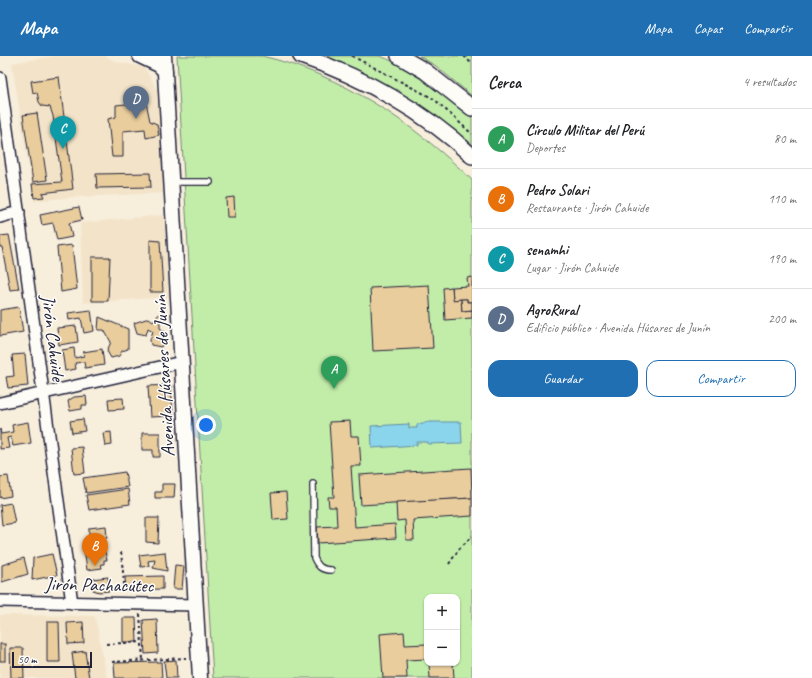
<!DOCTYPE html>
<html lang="es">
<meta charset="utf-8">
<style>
:root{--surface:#fff;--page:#f6f6f6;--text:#202124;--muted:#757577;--line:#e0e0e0;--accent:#1f6fb2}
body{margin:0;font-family:Caveat,sans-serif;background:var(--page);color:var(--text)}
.controls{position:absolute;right:12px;bottom:12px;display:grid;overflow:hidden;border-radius:8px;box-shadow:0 1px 3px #0004}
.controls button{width:36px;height:36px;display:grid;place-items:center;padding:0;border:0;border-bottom:1px solid var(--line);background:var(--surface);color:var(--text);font:20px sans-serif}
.scale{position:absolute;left:12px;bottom:10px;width:80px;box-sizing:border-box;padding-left:4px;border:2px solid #22223b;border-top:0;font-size:11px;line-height:14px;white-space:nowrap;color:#22223b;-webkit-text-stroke:3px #fdfcf7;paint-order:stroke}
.you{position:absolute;left:206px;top:369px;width:14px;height:14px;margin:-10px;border:3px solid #fff;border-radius:50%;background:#1a73e8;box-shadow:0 0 0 6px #1a73e833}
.badge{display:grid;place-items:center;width:26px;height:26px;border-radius:50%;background:var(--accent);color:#fff;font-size:13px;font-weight:700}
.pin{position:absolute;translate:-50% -33px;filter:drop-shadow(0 1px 2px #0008)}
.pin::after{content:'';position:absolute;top:21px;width:14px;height:12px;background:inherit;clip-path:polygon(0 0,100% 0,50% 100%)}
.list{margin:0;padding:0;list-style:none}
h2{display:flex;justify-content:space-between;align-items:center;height:52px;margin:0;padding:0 16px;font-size:17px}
h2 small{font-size:13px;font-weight:400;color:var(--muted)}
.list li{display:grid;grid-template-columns:26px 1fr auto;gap:12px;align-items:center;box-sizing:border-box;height:60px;padding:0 16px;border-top:1px solid var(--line)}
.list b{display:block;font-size:15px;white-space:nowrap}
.list p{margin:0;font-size:13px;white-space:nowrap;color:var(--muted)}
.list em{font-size:13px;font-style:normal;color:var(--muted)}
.actions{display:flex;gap:8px;padding:12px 16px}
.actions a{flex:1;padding:9px 0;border:1px solid var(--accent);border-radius:12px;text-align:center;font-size:14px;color:var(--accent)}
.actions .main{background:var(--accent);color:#fff}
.map{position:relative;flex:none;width:472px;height:622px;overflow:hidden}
header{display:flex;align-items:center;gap:24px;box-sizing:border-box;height:56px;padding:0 20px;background:var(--accent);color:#fff}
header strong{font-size:19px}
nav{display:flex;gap:22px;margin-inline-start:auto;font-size:14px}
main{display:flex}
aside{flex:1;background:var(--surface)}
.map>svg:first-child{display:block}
.built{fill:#f3e4c9}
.green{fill:#c2eda9;stroke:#728872;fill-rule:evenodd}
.water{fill:#8bd5ec;stroke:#618da5}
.building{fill:#e9cd9d;stroke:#22223b}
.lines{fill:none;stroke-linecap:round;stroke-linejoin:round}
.service-casing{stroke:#22223b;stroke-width:8}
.minor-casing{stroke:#22223b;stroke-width:14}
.tertiary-casing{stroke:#22223b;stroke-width:17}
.secondary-casing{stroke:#22223b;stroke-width:18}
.path{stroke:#22223b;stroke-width:2;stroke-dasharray:3 3;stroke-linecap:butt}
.service{stroke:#fdfcf7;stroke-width:5.5}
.minor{stroke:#fdfcf7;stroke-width:11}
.tertiary{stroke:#fdfcf7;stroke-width:14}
.secondary{stroke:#fdfcf7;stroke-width:15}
.labels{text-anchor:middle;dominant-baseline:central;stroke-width:3;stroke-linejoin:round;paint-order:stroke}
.street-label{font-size:19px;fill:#22223b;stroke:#fdfcf7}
</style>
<header>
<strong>Mapa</strong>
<nav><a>Mapa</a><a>Capas</a><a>Compartir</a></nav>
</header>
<main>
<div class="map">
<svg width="472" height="622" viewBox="0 0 472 622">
<rect width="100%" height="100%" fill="#f7eedc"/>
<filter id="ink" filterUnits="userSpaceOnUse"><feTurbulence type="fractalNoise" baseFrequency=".025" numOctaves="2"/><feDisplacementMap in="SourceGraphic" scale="8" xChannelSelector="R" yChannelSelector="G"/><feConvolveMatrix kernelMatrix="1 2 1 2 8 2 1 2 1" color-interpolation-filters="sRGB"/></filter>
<g filter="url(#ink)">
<g class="built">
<path d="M55,0H105L117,6L144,11L153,26L157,35L164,137L75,141L34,145L12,7Z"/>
<path d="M164,159L169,241L83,247L80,167Z"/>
<path d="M0,559L95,560L107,622H0Z"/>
</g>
<g class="green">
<path d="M177,0C196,0 216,0 235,0C244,0 254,0 262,0C343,19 413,67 472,124V622H213ZM427,541H457V607H427Z"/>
<path d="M317,0C337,0 358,0 378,0C396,2 457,48 472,62V93L418,48L350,12Z"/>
<path d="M419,0H472V40L436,10Z"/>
</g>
<path class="water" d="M428,366H461L462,387L428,388V386H417V389L372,392L371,370L409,368V372H417V368Z"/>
<g class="building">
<path d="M59,21L73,133L42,137L44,141L34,142L32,128L62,126L53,60L50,51L42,50L39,46L37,36L33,37L31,25Z"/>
<path d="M146,46L150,65L157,68L159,79L146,82L145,73L123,75V101H112L108,63L116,61V49Z"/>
<path d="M37,57L47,124L33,126L23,59Z"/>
<path d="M150,117L151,131L97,132L96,118Z"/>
<path d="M234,141L235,161H227L226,142Z"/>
<path d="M79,151L82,164L69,167L72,181L57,184L53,167L42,169L40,159Z"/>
<path d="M9,179L19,233L10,234L2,191H0V180Z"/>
<path d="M150,184L160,185L163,236H150Z"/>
<path d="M72,189L77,233L61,236L57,191Z"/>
<path d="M92,201H110L108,245H92Z"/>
<path d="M472,221V246H467V243L453,244L452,231L468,230L467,222Z"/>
<path d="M429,229L433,292L373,295L370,232Z"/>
<path d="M452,231L453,244L461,243L462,255L472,254V262L445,264L443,232Z"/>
<path d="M461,243H467V246H472V254L462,255Z"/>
<path d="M19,251L23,276L0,280V254Z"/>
<path d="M91,254L94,275L84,277L81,262L69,264L68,257Z"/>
<path d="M161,256L165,261L160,265V272L167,277L163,279L164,286L161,291L151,289L150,284L153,275L148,272L146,279L137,277L134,267L149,262L153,265Z"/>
<path d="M99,261L128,273V293L122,295L119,300L111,302L107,295L111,286L104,274H98Z"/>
<path d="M76,270L78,286L59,289L57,272Z"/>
<path d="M74,292L75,302L84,300L83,296L102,293L104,309L85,312L84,306L75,307L76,313L65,315L62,294Z"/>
<path d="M25,298L28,330L8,332L6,321L14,320L12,299Z"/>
<path d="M171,329L173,360L150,361L148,330Z"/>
<path d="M86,340L87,349H82V353L70,355L68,345L74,341Z"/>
<path d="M123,342L124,353L109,354L108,343Z"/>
<path d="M83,363L85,375L72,377L70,365Z"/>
<path d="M350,365L351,380H359L361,410H351L355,471L395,468L396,482L318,487L317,471L337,470L336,451H329L328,441H334L329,366Z"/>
<path d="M28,366L31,387L13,390L11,381L7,382L9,392L0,393V373L1,378L13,376L12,369Z"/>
<path d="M111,376L112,389L105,390L103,377Z"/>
<path d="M142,377H160V401H153V394H142Z"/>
<path d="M82,391L85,417L74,418L71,392Z"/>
<path d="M471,412L472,442L361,449L359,419Z"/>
<path d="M125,416L128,431L86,437L83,422Z"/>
<path d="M8,420L11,440L0,442V421Z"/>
<path d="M162,428H175L174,442H155V436H162Z"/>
<path d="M128,433L130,448L89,454L86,439Z"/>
<path d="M286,436L288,463L273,464L271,437Z"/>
<path d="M472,442V460L413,464L414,484H406L405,464L397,465L396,446Z"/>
<path d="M11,447L15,467L2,469L0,449Z"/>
<path d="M146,462H159L158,487L146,486Z"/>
<path d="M106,470L107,482L92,483L89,480V472Z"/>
<path d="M103,488L107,504H104V508H101L102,512L87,514L84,491L95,490V494L99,493V489Z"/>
<path d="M165,496L167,515L153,512L155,504L148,505L149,510L141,511L139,499Z"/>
<path d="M52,498L57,519L32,524L33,502Z"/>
<path d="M24,502L28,518L2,526V509Z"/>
<path d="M175,509L184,510L182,533H173Z"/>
<path d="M163,520V533L126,534L125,521Z"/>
<path d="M108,521L109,535L99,536L93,534L92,523Z"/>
<path d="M123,562H136L137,586H123Z"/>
<path d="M157,563L158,597L145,598L143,564Z"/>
<path d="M47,566H59L60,606H47Z"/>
<path d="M83,566L84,587L68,588L67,567Z"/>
<path d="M404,576L405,589L427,588V603L406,604L407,622H383L380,578Z"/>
<rect x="0" y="588" width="5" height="17"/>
<path d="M10,592H23L24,622H11Z"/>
<path d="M85,595L89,622H75L72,597Z"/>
<path d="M176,604L177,622H166L164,605Z"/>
<path d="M161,606L162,622H115L114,607Z"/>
<path d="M429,607H453L454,622H430Z"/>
</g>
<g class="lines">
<g class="service-casing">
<g id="service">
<path d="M172,126H210"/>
<path d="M313,428L314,502C318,511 322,514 331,514"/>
</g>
</g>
<g class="minor-casing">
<g id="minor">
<path d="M0,22L72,547"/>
<path d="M0,161L19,156"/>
<path d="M0,347L182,306"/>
<path d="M0,545L196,549"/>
</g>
</g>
<g class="tertiary-casing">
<g id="tertiary">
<path d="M140,0L159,9L165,15"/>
<path d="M164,0L200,622"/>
</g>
</g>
<g class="secondary-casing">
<g id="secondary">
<path d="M301,0C363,21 424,55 472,100"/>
<path d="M399,0L425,15L472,52"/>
</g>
</g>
<g class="path">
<path d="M352,0L434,43L472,78"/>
<path d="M464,0L472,8"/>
<path d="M121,496L125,537"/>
<path d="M449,508L459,493L472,480"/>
<path d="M140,558L143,604"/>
<path d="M106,588L142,586"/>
<path d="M112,606L186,602"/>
</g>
<use href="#service" class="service"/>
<use href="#minor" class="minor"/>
<use href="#tertiary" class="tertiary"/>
<use href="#secondary" class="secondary"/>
</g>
</g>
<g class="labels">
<g class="street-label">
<text transform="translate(53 282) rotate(83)">Jirón Cahuide</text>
<text transform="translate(164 320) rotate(-93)">Avenida Húsares de Junín</text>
<text transform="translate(99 529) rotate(1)">Jirón Pachacútec</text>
</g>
</g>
</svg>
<div class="controls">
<button>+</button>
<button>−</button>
</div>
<div class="scale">50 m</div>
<div class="you"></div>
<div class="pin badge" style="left:334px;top:333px;background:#2e9e5b">A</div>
<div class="pin badge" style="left:95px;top:510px;background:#e8710a">B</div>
<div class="pin badge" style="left:63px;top:93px;background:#0f9aa8">C</div>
<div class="pin badge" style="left:136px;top:63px;background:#5c6f8a">D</div>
</div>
<aside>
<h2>Cerca<small>4 resultados</small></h2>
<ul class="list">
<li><span class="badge" style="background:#2e9e5b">A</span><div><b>Círculo Militar del Perú</b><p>Deportes</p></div><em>80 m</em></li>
<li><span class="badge" style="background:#e8710a">B</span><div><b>Pedro Solari</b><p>Restaurante · Jirón Cahuide</p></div><em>110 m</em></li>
<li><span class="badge" style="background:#0f9aa8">C</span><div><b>senamhi</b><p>Lugar · Jirón Cahuide</p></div><em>190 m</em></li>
<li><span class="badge" style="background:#5c6f8a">D</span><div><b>AgroRural</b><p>Edificio público · Avenida Húsares de Junín</p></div><em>200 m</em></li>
</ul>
<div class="actions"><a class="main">Guardar</a><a>Compartir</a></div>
</aside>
</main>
